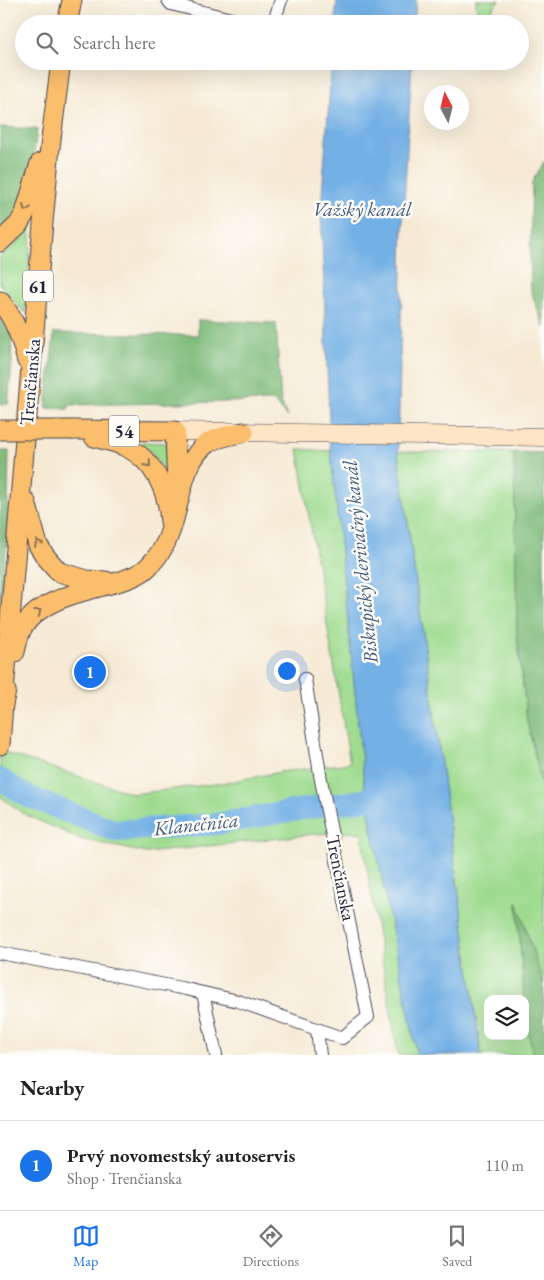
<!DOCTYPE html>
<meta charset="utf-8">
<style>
:root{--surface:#fff;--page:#f6f6f6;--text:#202124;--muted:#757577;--line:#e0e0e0;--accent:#1a73e8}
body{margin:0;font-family:"EB Garamond",serif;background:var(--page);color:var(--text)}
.controls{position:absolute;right:15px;bottom:15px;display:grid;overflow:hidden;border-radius:10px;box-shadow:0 5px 20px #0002}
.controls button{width:45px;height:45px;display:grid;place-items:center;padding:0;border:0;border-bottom:1px solid var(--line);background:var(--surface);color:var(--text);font:25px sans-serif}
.compass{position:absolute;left:424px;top:85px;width:45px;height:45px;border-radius:50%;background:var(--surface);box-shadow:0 5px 20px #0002;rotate:353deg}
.you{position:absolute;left:286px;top:670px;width:18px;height:18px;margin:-12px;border:4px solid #fff;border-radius:50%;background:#1a73e8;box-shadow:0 0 0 8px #1a73e833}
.badge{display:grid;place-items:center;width:32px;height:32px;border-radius:50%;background:var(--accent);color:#fff;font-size:16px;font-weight:700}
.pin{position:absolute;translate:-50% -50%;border:2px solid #fff;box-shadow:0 1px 5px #0006}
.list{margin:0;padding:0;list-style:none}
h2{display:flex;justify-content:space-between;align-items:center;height:65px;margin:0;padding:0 20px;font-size:21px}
h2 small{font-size:16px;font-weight:400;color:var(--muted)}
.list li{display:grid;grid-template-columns:32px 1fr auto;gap:15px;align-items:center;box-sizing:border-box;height:90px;padding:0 20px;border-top:1px solid var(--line)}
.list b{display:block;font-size:19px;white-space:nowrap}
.list p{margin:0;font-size:16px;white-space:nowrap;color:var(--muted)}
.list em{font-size:16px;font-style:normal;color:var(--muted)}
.icon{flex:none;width:28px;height:28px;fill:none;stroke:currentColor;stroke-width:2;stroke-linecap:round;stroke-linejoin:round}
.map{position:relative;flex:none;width:544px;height:1055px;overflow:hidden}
.search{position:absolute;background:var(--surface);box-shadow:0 5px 20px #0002;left:15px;right:15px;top:15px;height:55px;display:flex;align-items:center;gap:12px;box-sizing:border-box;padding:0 18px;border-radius:28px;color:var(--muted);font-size:19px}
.sheet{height:155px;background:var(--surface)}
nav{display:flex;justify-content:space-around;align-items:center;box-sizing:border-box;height:70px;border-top:1px solid var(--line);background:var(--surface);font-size:14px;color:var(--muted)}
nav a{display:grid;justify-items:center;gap:2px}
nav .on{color:var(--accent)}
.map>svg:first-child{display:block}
.green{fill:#9edb8f;stroke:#607e65}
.forest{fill:#7ebb7a;stroke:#506e5a}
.water{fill:#73b0e5;stroke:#4a6990}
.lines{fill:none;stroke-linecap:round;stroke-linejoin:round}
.river{stroke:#73b0e5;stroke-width:22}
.street-casing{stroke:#424052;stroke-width:14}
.secondary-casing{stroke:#424052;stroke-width:19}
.primary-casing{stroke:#424052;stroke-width:21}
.street{stroke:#fff;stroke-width:12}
.secondary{stroke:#fde5c5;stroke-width:18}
.primary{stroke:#fabe6d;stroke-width:19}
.primary-bridge-casing{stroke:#424052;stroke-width:21;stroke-linecap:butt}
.primary-bridge{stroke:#fabe6d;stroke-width:19}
.oneway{stroke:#8e7054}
.labels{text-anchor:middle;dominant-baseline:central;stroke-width:5;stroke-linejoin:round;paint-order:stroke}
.shield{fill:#fdfcf7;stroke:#646373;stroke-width:1}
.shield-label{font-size:18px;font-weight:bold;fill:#22223b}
.street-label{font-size:19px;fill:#22223b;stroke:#fdfcf7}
.water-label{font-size:20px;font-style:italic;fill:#425b7f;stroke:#fdfcf7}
</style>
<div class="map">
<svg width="544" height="1055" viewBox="0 0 544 1055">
<rect width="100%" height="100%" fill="#fdfcf7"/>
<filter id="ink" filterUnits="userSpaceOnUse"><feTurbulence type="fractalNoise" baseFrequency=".02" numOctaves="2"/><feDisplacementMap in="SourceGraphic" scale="10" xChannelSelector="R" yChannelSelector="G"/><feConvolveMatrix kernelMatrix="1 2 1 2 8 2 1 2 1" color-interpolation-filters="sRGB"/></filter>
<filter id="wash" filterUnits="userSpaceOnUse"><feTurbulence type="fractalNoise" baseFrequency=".0096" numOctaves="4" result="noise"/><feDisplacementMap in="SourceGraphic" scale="20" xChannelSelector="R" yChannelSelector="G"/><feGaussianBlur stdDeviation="1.12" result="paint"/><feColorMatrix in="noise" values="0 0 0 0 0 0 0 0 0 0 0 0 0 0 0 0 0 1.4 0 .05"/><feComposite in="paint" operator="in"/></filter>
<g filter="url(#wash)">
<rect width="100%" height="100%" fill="#f6ead5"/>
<g class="green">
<path d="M476,0H499L481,24H477Z"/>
<path d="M32,225L25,313L0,285V256L12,248Z"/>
<path d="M142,442L166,443L167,474L152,453L141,445Z"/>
<path d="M298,449L331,451L365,792L417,1055H398L361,832L315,834L147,853L80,839L22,813L0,796V751L134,794L229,782L280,772L350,763Z"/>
<path d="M398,452H514L517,634L527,720L544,796V985L517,904L524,999H488V1036H525V1009L533,1055H481Z"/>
</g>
<g class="forest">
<path d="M0,127L37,129L30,185L0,239Z"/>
<path d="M544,161V327L531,291L530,252L532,182Z"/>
<path d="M0,315L11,335L12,364L8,404L0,405Z"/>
<path d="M198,320L276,323L281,402L287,417L274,401L70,405L68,409L46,408L54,333L198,335Z"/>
<path d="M0,451H9L7,538L0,613Z"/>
<path d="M514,452L544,453V796L527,720L517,634Z"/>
<path d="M517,901L544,985V1055H533L526,1022Z"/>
</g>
<g class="water">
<path d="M337,0H416L414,24H335Z"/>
<path d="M332,61H412L403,222L398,452L481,1055H417L365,792L330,443L321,208Z"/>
</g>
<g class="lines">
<path class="river" d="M0,779L27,796L116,831L216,824L304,809L397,795"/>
</g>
</g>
<g filter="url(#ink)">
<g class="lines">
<g class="street-casing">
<g id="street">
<path d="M168,0L171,4L251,24"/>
<path d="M273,24L281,0"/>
<path d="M0,953L186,989L238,1001L342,1038L368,1017L321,780L305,679"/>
<path d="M203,993L216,1055"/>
<path d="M317,1030L320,1055"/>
</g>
</g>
<g class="secondary-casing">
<path id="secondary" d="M175,431L544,437"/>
</g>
<g class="primary-casing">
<g id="primary">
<path d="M67,24L72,0"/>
<path d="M0,242L18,225L25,213L40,163"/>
<path d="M0,301C15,319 21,338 27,361"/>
<path d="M73,430L175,431L177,489"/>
<path d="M94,437C104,440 115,442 124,446C154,459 168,491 170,522"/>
<path d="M26,502L38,545L45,556L59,572L87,580L106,581"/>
<path d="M15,652C17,644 18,635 23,627C41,598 84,592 114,583C125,580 139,576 148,567C157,558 166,545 170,532C180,506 182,459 208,443C217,437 233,435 244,432"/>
<path d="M3,704L43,223L50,147L61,61"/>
<path d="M0,745L3,704L6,691"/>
</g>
</g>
<use href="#street" class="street"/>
<use href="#secondary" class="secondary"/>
<use href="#primary" class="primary"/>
<g class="primary-bridge-casing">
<path id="primary-bridge" d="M0,430H73"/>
</g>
<use href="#primary-bridge" class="primary-bridge"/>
</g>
<defs><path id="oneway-chevron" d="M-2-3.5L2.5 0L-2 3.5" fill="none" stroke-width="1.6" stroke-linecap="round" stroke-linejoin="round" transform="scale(1.25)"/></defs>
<g class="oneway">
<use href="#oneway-chevron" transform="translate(26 208) rotate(111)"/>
<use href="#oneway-chevron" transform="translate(148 464) rotate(48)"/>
<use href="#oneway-chevron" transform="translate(38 543) rotate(-114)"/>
<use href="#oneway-chevron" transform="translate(38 612) rotate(-38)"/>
</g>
</g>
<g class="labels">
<g class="shield">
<rect x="23" y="270.5" width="30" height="31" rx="4"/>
<rect x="109" y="415.5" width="30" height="31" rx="4"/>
</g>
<g class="shield-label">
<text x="38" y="286">61</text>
<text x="124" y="431">54</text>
</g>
<g class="street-label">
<text transform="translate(30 382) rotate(-85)">Trenčianska</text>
<text transform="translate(341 878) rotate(79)">Trenčianska</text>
</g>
<g class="water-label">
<text x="362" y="209">Važský kanál</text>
<text transform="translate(360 562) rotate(-96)">Biskupický derivačný kanál</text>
<text transform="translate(196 824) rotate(-6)">Klanečnica</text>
</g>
</g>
</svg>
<div class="controls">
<button><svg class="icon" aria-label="layers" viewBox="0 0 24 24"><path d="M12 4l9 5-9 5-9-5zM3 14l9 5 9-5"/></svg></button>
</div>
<svg class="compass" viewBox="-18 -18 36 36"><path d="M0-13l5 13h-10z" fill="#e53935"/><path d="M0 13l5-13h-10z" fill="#757577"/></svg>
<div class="you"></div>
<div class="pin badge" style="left:90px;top:672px">1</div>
<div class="search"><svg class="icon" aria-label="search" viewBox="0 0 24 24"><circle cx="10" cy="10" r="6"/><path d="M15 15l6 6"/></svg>Search here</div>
</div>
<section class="sheet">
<h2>Nearby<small></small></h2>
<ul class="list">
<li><span class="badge">1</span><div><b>Prvý novomestský autoservis</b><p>Shop · Trenčianska</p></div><em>110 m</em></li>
</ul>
</section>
<nav>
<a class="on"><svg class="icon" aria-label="map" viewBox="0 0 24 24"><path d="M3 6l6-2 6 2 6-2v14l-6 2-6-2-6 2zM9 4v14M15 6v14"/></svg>Map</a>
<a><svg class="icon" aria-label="directions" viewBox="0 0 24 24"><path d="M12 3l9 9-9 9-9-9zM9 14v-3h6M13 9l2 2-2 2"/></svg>Directions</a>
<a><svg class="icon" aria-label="saved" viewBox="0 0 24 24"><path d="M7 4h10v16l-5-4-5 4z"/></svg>Saved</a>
</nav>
